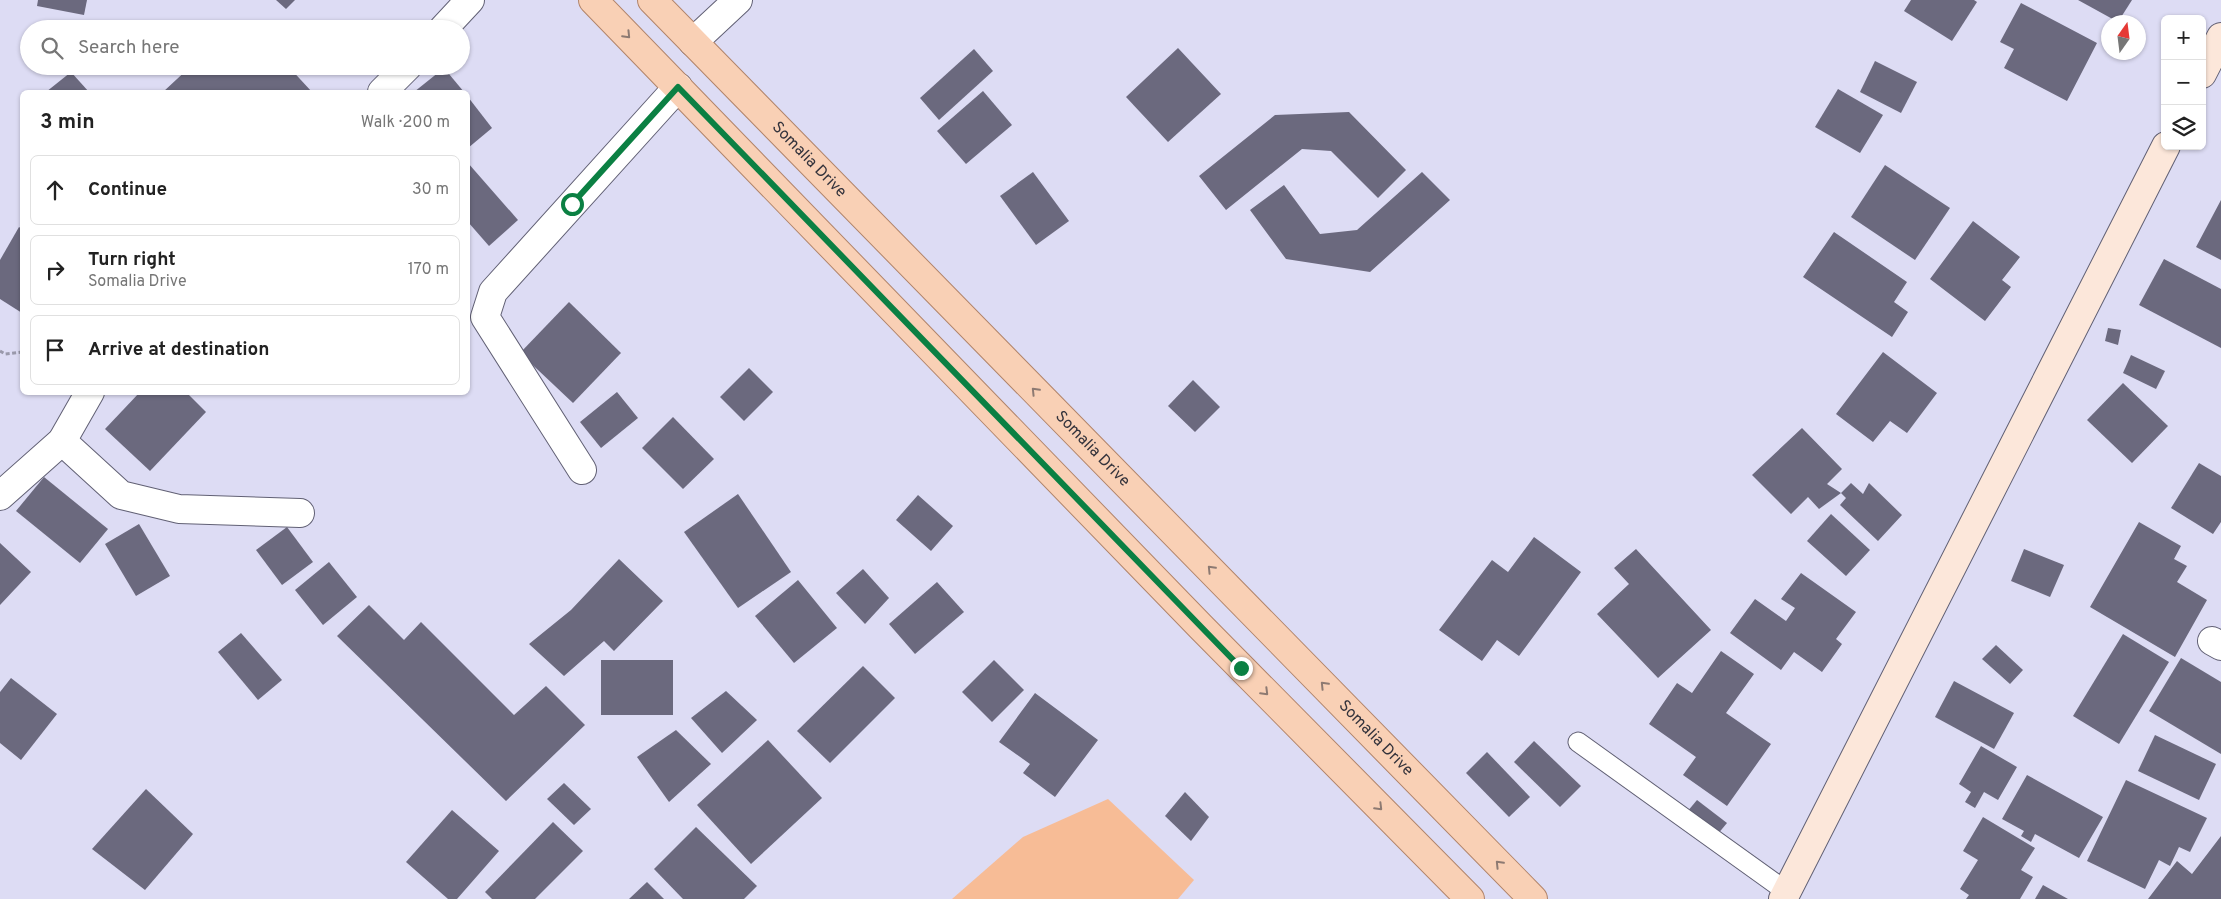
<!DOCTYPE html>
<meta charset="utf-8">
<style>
:root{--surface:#fff;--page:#f2f2f2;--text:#222;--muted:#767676;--line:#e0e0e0}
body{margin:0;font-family:Overpass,sans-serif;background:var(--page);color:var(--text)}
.controls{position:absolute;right:15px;top:15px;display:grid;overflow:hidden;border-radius:8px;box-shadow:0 1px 4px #0004}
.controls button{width:45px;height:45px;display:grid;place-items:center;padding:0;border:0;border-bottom:1px solid var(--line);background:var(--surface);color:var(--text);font:25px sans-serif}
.compass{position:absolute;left:2101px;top:15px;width:45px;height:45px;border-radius:50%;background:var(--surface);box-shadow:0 1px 4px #0004;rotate:14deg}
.stop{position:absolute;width:15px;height:15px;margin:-11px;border:4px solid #0b8043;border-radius:50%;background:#fff}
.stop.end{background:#0b8043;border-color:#fff;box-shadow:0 1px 5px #0008}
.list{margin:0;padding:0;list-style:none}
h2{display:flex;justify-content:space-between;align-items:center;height:65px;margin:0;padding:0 20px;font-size:21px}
h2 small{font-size:16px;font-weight:400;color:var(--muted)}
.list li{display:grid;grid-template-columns:32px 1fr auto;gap:15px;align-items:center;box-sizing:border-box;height:70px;margin:0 10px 10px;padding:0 10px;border:1px solid var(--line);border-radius:8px}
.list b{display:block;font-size:19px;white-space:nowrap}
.list p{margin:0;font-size:16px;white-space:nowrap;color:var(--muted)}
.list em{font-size:16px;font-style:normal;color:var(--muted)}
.icon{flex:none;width:28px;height:28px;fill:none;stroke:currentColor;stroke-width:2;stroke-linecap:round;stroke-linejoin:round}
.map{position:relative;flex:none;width:2221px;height:899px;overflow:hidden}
.search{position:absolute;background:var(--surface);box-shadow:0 1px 4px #0004;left:20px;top:20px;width:450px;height:55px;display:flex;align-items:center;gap:12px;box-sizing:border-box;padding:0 18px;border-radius:28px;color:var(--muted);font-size:19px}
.panel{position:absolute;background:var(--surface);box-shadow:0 1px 4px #0004;left:20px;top:90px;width:450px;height:305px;border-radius:8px}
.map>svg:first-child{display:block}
.green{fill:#f7bc96}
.building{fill:#6b697e}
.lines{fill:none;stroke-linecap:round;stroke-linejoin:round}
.service-casing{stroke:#616074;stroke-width:21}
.minor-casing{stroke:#616074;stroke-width:30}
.secondary-casing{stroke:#616074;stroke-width:30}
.primary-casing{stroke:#b1846a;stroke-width:30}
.path{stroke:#9a99ab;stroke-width:3;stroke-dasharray:4 2.5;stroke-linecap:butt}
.service{stroke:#fff;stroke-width:19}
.minor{stroke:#fff;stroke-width:28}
.secondary{stroke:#fce7da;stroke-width:28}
.primary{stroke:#f9d0b5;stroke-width:28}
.oneway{stroke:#8d7a72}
.route{stroke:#0b8043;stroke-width:6}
.labels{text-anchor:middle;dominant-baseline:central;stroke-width:5;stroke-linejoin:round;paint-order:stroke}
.street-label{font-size:16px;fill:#34333c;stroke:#fff}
</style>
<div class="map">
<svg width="2221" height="899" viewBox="0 0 2221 899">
<rect width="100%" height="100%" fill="#dddcf4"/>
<path class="green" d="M1108,799L1194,880L1178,899H952L1023,837Z"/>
<g class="building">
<path d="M38,0H87L84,15L37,6Z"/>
<path d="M276,0H295L286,9Z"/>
<path d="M1911,0H1974L1977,2L1952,41L1904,11Z"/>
<path d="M2078,0H2132L2118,22Z"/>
<path d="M2021,3L2097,43L2067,101L2004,68L2014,49L2000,42Z"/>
<path d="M1178,48L1221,94L1168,142L1126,97Z"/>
<path d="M974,49L993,71L939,120L920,98Z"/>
<path d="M1875,61L1917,82L1901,113L1860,92Z"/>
<path d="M191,66H200L207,73L215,66H288L312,92H163Z"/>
<path d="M444,68L464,92H414Z"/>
<path d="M71,72L89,92H46Z"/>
<path d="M1838,89L1883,115L1860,153L1815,127Z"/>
<path d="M983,91L1012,125L966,164L937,131Z"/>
<path d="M468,97L492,128L468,148Z"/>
<path d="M1349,112L1406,170L1378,198L1331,151L1302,149L1226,210L1199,176L1275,115Z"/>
<path d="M468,163L518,220L489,246L468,222Z"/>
<path d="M1885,165L1950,208L1915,260L1851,217Z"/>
<path d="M1033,172L1069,221L1036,245L1000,196Z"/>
<path d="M1422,172L1450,200L1370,272L1286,259L1250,210L1284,185L1320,234L1357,230Z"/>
<path d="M2221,200V260L2196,247Z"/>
<path d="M1973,221L2020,257L2002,280L2011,287L1985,321L1930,279Z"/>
<path d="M19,227L22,229V313L0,299V260Z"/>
<path d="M1834,232L1907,282L1894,302L1908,312L1892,337L1803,277Z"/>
<path d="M2164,259L2221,289V348L2139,305Z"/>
<path d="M569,302L621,353L573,403L520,353Z"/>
<path d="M2108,328L2121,330L2118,345L2105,341Z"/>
<path d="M1883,352L1937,393L1907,433L1890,421L1873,442L1836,414Z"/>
<path d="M2131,355L2165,371L2156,389L2123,373Z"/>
<path d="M749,368L773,392L744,421L720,397Z"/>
<path d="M1193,380L1220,407L1195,432L1168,406Z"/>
<path d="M2123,383L2168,426L2132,463L2087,420Z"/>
<path d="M140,392H186L206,412L150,471L105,429Z"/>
<path d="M617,392L638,418L601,448L580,422Z"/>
<path d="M673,417L714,459L683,489L642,448Z"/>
<path d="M1802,428L1842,469L1827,484L1841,493L1851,483L1863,494L1869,483L1902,515L1878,541L1840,505L1846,498L1841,493L1819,509L1808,497L1791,514L1752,475Z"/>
<path d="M2199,463L2221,476V522L2213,534L2171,508Z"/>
<path d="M44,477L108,529L80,563L16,511Z"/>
<path d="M738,494L791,572L738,608L684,532Z"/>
<path d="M918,495L953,526L931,551L896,520Z"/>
<path d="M1831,514L1870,550L1846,576L1807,541Z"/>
<path d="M2139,522L2181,546L2174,559L2187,566L2177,582L2207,600L2175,657L2090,607Z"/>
<path d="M139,524L170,576L136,596L105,544Z"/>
<path d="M287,527L313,562L282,585L256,550Z"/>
<path d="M1534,537L1581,572L1519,656L1497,640L1482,661L1439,630L1492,560L1508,572Z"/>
<path d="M0,543L31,572L0,605Z"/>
<path d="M1636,549L1711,630L1658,678L1597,614L1629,584L1614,568Z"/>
<path d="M2024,549L2064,565L2050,597L2011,581Z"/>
<path d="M619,559L663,601L614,651L604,641L564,676L529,644L571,610Z"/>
<path d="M329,562L357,597L323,625L295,590Z"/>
<path d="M863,569L889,598L865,624L836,593Z"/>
<path d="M1801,573L1856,612L1836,639L1842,644L1822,672L1794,652L1781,670L1730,633L1755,599L1786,621L1795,608L1781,599Z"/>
<path d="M798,580L837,628L794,663L755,616Z"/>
<path d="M937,582L964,612L915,654L889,624Z"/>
<path d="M369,605L404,640L421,622L514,715L546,686L585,725L506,801L337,636Z"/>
<path d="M241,633L282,680L258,700L218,652Z"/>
<path d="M2123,634L2169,662L2119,744L2073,716Z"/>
<path d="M1996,645L2023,670L2010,684L1982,659Z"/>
<path d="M1721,651L1754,674L1726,713L1771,744L1727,806L1683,775L1696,757L1649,724L1677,683L1692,693Z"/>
<path d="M2181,658L2221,682V754L2149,711Z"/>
<rect x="601" y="660" width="72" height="55"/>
<path d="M994,660L1024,690L992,722L962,692Z"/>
<path d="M863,666L895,698L830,763L797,731Z"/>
<path d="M11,678L57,714L21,760L0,743V692Z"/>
<path d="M1954,681L2014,713L1994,749L1935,717Z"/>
<path d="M726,691L757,720L722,753L691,718Z"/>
<path d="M1035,693L1098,740L1055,797L1023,773L1030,764L999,742Z"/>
<path d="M676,730L711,764L669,802L637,757Z"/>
<path d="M2155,735L2216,764L2199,800L2138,771Z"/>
<path d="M768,740L822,798L751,864L697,805Z"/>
<path d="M1534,741L1581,786L1560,807L1514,762Z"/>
<path d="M1981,746L2017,767L1998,800L1984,792L1975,808L1965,802L1971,792L1959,784Z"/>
<path d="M1487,752L1530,797L1509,817L1466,773Z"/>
<path d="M2027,775L2103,817L2079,858L2035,834L2031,842L2021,836L2024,831L2002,819Z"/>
<path d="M2126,780L2207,818L2190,852L2179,847L2170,866L2159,860L2145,889L2087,861Z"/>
<path d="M564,783L591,809L574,825L547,799Z"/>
<path d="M146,789L193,834L145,890L92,849Z"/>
<path d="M1185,792L1209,817L1191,841L1165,816Z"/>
<path d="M1697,800L1727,823L1717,835L1687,812Z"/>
<path d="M452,810L499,851L457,899H448L406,862Z"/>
<path d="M1983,817L2035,848L2021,870L2033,877L2020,899H1966L1969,895L1960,889L1978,860L1963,851Z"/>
<path d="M553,822L583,851L535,899H492L485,892Z"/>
<path d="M696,827L757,886L744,899H683L654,869Z"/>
<path d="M2221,836V899H2148L2177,861L2192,874Z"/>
<path d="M647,882L664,899H629Z"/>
<path d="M2043,885L2068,899H2035Z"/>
</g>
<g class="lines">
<g class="service-casing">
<path id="service" d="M1578,742L1787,892"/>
</g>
<g class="minor-casing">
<g id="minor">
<path d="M443,29L470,0"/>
<path d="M693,42L738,0"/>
<path d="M382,92L408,66"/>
<path d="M62,441L121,495L179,509L300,513"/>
<path d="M582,470L485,317L493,292L678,87"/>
<path d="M0,496L62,441L90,392"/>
<path d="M2212,641L2221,646"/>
</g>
</g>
<g class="secondary-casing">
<g id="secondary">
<path d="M2202,74L2221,37"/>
<path d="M1783,899L2166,146"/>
</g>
</g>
<g class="primary-casing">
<g id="primary">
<path d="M593,0L1201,627L1470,899"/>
<path id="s1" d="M652,0L1533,899"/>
</g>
</g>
<path class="path" d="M0,351L5,354L22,352"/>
<use href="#service" class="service"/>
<use href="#minor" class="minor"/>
<use href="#secondary" class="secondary"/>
<use href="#primary" class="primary"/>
</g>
<defs><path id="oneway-chevron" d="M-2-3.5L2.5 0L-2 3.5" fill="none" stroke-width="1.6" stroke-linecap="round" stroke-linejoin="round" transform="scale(1.25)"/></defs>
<g class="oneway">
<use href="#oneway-chevron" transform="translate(627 35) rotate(46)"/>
<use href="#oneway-chevron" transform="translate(1035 391) rotate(-134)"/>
<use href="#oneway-chevron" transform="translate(1211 569) rotate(-134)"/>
<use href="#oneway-chevron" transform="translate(1324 685) rotate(-134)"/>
<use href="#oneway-chevron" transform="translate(1265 692) rotate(45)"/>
<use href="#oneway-chevron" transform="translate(1379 807) rotate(45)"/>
<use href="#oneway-chevron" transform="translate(1499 864) rotate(-134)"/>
</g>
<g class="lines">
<path class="route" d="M572,204L678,87L1241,668"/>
</g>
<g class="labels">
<g class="street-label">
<text stroke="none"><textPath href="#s1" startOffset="224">Somalia Drive</textPath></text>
<text stroke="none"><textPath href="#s1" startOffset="629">Somalia Drive</textPath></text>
<text stroke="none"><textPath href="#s1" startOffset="1034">Somalia Drive</textPath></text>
</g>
</g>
</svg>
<div class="controls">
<button>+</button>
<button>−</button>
<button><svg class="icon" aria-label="layers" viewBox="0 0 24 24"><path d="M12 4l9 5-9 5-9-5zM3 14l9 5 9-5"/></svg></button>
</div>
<svg class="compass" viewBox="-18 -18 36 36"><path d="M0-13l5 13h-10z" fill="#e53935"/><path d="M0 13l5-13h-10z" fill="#767676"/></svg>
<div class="stop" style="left:572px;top:204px"></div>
<div class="stop end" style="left:1241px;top:668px"></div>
<div class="search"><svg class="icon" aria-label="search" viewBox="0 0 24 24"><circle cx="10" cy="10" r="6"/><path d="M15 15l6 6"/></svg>Search here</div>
<section class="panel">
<h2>3 min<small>Walk · 200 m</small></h2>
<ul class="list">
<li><svg class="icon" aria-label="ahead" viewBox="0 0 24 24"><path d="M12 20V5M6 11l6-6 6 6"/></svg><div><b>Continue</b></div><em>30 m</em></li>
<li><svg class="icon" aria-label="right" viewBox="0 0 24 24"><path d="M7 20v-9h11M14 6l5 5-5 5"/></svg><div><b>Turn right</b><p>Somalia Drive</p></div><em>170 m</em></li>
<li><svg class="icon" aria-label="arrive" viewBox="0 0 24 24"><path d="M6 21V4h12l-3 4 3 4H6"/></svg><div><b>Arrive at destination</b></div></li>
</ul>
</section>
</div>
